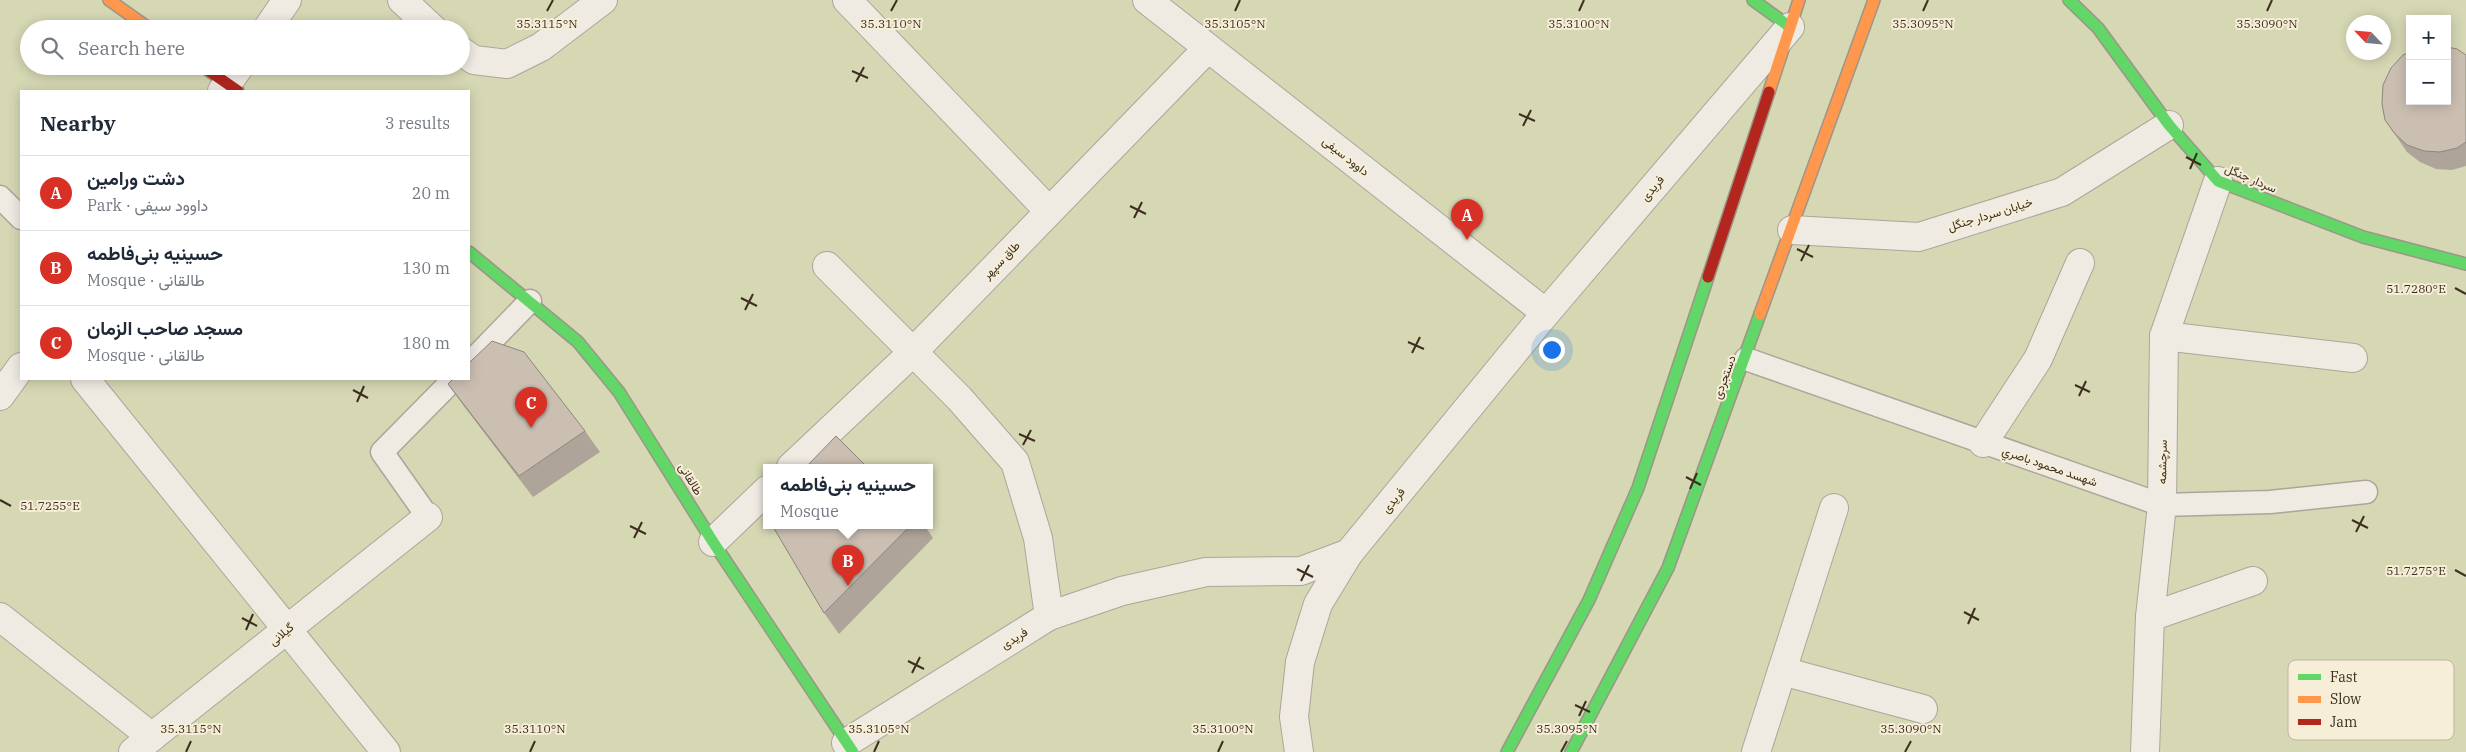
<!DOCTYPE html>
<meta charset="utf-8">
<style>
:root{--surface:#fff;--page:#f2f2f3;--text:#1f2937;--muted:#747a83;--line:#e0e1e3;--accent:#d93025}
body{margin:0;font-family:"IBM Plex Serif",Vazirmatn,serif;background:var(--page);color:var(--text)}
.controls{position:absolute;right:15px;top:15px;display:grid;overflow:hidden;border-radius:0px;box-shadow:0 2px 12px #0003}
.controls button{width:45px;height:45px;display:grid;place-items:center;padding:0;border:0;border-bottom:1px solid var(--line);background:var(--surface);color:var(--text);font:25px sans-serif}
.compass{position:absolute;left:2346px;top:15px;width:45px;height:45px;border-radius:50%;background:var(--surface);box-shadow:0 2px 12px #0003;rotate:296deg}
.you{position:absolute;left:1551px;top:349px;width:18px;height:18px;margin:-12px;border:4px solid #fff;border-radius:50%;background:#1a73e8;box-shadow:0 0 0 8px #1a73e833}
.badge{display:grid;place-items:center;width:32px;height:32px;border-radius:50%;background:var(--accent);color:#fff;font-size:16px;font-weight:700}
.pin{position:absolute;translate:-50% -41px;filter:drop-shadow(0 1px 2px #0008)}
.pin::after{content:'';position:absolute;top:26px;width:18px;height:15px;background:inherit;clip-path:polygon(0 0,100% 0,50% 100%)}
.popup{position:absolute;left:763px;top:464px;width:170px;height:65px;box-sizing:border-box;display:grid;place-content:center;border-radius:0px;background:var(--surface);filter:drop-shadow(0 1px 4px #0005);font-size:16px;white-space:nowrap;color:var(--muted)}
.popup b{font-size:19px;color:var(--text)}
.popup::after{content:'';position:absolute;left:50%;top:100%;margin-left:-10px;border:10px solid transparent;border-top-color:var(--surface)}
.list{margin:0;padding:0;list-style:none}
h2{display:flex;justify-content:space-between;align-items:center;height:65px;margin:0;padding:0 20px;font-size:21px}
h2 small{font-size:16px;font-weight:400;color:var(--muted)}
.list li{display:grid;grid-template-columns:32px 1fr auto;gap:15px;align-items:center;box-sizing:border-box;height:75px;padding:0 20px;border-top:1px solid var(--line)}
.list b{display:block;font-size:19px;white-space:nowrap}
.list p{margin:0;font-size:16px;white-space:nowrap;color:var(--muted)}
.list em{font-size:16px;font-style:normal;color:var(--muted)}
.icon{flex:none;width:28px;height:28px;fill:none;stroke:currentColor;stroke-width:2;stroke-linecap:round;stroke-linejoin:round}
.map{position:relative;flex:none;width:2466px;height:752px;overflow:hidden}
.search{position:absolute;background:var(--surface);box-shadow:0 2px 12px #0003;left:20px;top:20px;width:450px;height:55px;display:flex;align-items:center;gap:12px;box-sizing:border-box;padding:0 18px;border-radius:28px;color:var(--muted);font-size:19px}
.panel{position:absolute;background:var(--surface);box-shadow:0 2px 12px #0003;left:20px;top:90px;width:450px;height:290px;border-radius:0px}
.map>svg:first-child{display:block}
.green{fill:#d6d7b3;fill-rule:evenodd}
.lines{fill:none;stroke-linecap:round;stroke-linejoin:round}
.lane-casing{stroke:#ada599;stroke-width:25}
.street-casing{stroke:#ada599;stroke-width:30}
.fast-casing{stroke:#9c958a;stroke-width:14}
.slow-casing{stroke:#9c958a;stroke-width:14}
.jam-casing{stroke:#9c958a;stroke-width:14}
.lane{stroke:#efebe3;stroke-width:22}
.street{stroke:#efebe3;stroke-width:28}
.fast{stroke:#63d668;stroke-width:11}
.slow{stroke:#ff974d;stroke-width:11}
.jam{stroke:#b3261e;stroke-width:11}
.wall{fill:#afa499}
.building{fill:#cbbfb2;stroke:#8e867d}
.ticks{fill:none;stroke:#3d2e20;stroke-width:2}
.labels{text-anchor:middle;dominant-baseline:central;stroke-width:4;stroke-linejoin:round;paint-order:stroke}
.street-label{font-size:12px;fill:#3d2e20;stroke:#f7eed8}
.key{fill:#f7eed8;stroke:#bfb4a1;stroke-width:1}
.key-label{font-size:14px;fill:#3d2e20}
.ticks-label{font-size:12px;text-anchor:middle;fill:#3d2e20;stroke:#f7eed8;stroke-width:4;stroke-linejoin:round;paint-order:stroke}
</style>
<div class="map">
<svg width="2466" height="752" viewBox="0 0 2466 752">
<rect width="100%" height="100%" fill="#e7e0d1"/>
<path class="green" d="M0,0H2466V752H0ZM2410,19H2447V101H2410ZM2354,22H2384V52H2354ZM29,29H461V66H29ZM21,91H469V379H21ZM767,467H929V525H767Z"/>
<g class="lines">
<g class="lane-casing">
<g id="lane">
<path d="M0,197L21,218"/>
<path d="M1746,359L2162,505L2270,502L2366,492"/>
<path d="M469,364L530,301"/>
<path d="M428,517L382,452L454,379"/>
</g>
</g>
<g class="street-casing">
<g id="street">
<path d="M402,0L433,29"/>
<path d="M847,0L1049,211"/>
<path d="M1147,0L1546,313"/>
<path d="M267,29L287,0"/>
<path d="M461,51L474,60L507,64L541,47L603,0"/>
<path d="M222,91L240,66"/>
<path d="M1792,230L1919,237L2062,192L2169,125"/>
<path d="M827,266L959,398L1015,462L1038,538L1049,616"/>
<path d="M2164,336L2353,358"/>
<path d="M85,379L386,752"/>
<path d="M0,396L21,367"/>
<path d="M1983,443L2038,359L2080,263"/>
<path d="M791,467L912,353L1208,48"/>
<path d="M713,542L767,490"/>
<path d="M0,617L152,737"/>
<path d="M2150,617L2253,581"/>
<path d="M1782,671L1923,709"/>
<path d="M846,743L1049,616L1122,591L1206,572L1301,571L1349,553L1546,313L1790,27"/>
<path d="M133,752L428,517"/>
<path d="M1299,752L1294,717L1300,662L1318,604L1349,553"/>
<path d="M1756,752L1834,508"/>
<path d="M2145,752L2150,617L2162,505L2164,336L2218,181"/>
</g>
</g>
<g class="fast-casing">
<g id="fast">
<path d="M1753,0L1790,27"/>
<path d="M2069,0L2098,28L2169,125L2218,181L2363,237L2466,264"/>
<path d="M469,252L578,342L619,392L713,542L853,752"/>
<path d="M1507,752L1589,600L1638,488L1708,277"/>
<path d="M1571,752L1668,568L1760,314"/>
</g>
</g>
<g class="slow-casing">
<g id="slow">
<path d="M109,0L150,29"/>
<path d="M1769,92L1799,0"/>
<path d="M1760,314L1874,0"/>
</g>
</g>
<g class="jam-casing">
<g id="jam">
<path d="M202,66L238,91"/>
<path d="M1708,277L1769,92"/>
</g>
</g>
<use href="#lane" class="lane"/>
<use href="#street" class="street"/>
<use href="#fast" class="fast"/>
<use href="#slow" class="slow"/>
<use href="#jam" class="jam"/>
</g>
<g class="wall">
<path d="M2466,55V166L2452,170L2436,169L2420,162L2407,152L2385,120Z"/>
<path d="M448,384L585,431L600,452L533,497L463,405Z"/>
<path d="M772,525H924L933,538L839,634L824,613Z"/>
</g>
<g class="building">
<path d="M2447,47L2457,49L2466,55V142L2457,148L2440,152L2424,151L2407,145L2395,134L2385,120L2382,104L2383,85L2391,68L2403,55L2410,52V101H2447Z"/>
<path d="M492,341L524,352L585,431L519,476L448,384L453,379H469V363Z"/>
<path d="M836,436L867,467H806Z"/>
<path d="M767,507V517L763,511Z"/>
<path d="M772,525H911L824,613Z"/>
</g>
<path class="ticks" d="M547,11L553,0M891,11L897,0M1235,11L1240,0M1579,11L1584,0M1923,11L1928,0M2267,11L2272,0M852,71L868,78M856,82L864,67M1519,114L1535,121M1523,126L1531,110M2186,157L2201,165M2190,169L2197,153M1130,206L1146,214M1134,218L1142,202M1797,249L1813,257M1801,261L1809,245M2455,288L2466,294M741,298L757,306M745,310L753,294M1408,342L1424,349M1412,353L1420,337M2075,385L2090,392M353,390L368,398M2079,396L2086,381M357,402L364,386M1019,434L1035,441M1023,445L1031,430M1686,477L1701,485M1690,489L1697,473M0,500L11,506M2352,520L2368,528M630,526L646,534M2356,532L2364,516M634,538L642,522M1297,569L1313,577M2455,570L2466,576M1301,581L1309,565M1964,612L1979,620M242,618L257,626M1968,624L1975,608M246,630L253,614M908,661L924,669M912,673L920,657M1575,705L1590,712M1579,716L1586,701M186,752L191,741M530,752L535,741M874,752L879,741M1218,752L1223,741M1561,752L1567,741M1905,752L1911,741"/>
<g class="labels">
<g class="street-label">
<text transform="translate(1346 156) rotate(38)">داوود سیفی</text>
<text transform="translate(2251 178) rotate(23)">سردار جنگل</text>
<text transform="translate(1652 188) rotate(-50)">فریدی</text>
<text transform="translate(1990 214) rotate(-17)">خیابان سردار جنگل</text>
<text transform="translate(1001 260) rotate(-46)">طاق سپهر</text>
<text transform="translate(1724 377) rotate(-70)">دستجردی</text>
<text transform="translate(2162 462) rotate(-89)">سرچشمه</text>
<text transform="translate(2050 466) rotate(19)">شهسد محمود باصري</text>
<text transform="translate(691 479) rotate(59)">طالقانی</text>
<text transform="translate(1393 500) rotate(-51)">فریدی</text>
<text transform="translate(281 634) rotate(-39)">گیلانی</text>
<text transform="translate(1014 638) rotate(-32)">فریدی</text>
</g>
</g>
<rect x="2288" y="660" width="166" height="80" rx="8" class="key"/>
<rect x="2298" y="674" width="23" height="6" fill="#63d668"/>
<rect x="2298" y="696" width="23" height="7" fill="#ff974d"/>
<rect x="2298" y="719" width="23" height="6" fill="#b3261e"/>
<g class="key-label">
<text x="2330" y="682">Fast</text>
<text x="2330" y="704">Slow</text>
<text x="2330" y="727">Jam</text>
</g>
<g class="ticks-label">
<text x="547" y="28">35.3115°N</text>
<text x="891" y="28">35.3110°N</text>
<text x="1235" y="28">35.3105°N</text>
<text x="1579" y="28">35.3100°N</text>
<text x="1923" y="28">35.3095°N</text>
<text x="2267" y="28">35.3090°N</text>
<text x="2416" y="293">51.7280°E</text>
<text x="50" y="510">51.7255°E</text>
<text x="2416" y="575">51.7275°E</text>
<text x="191" y="733">35.3115°N</text>
<text x="535" y="733">35.3110°N</text>
<text x="879" y="733">35.3105°N</text>
<text x="1223" y="733">35.3100°N</text>
<text x="1567" y="733">35.3095°N</text>
<text x="1911" y="733">35.3090°N</text>
</g>
</svg>
<div class="controls">
<button>+</button>
<button>−</button>
</div>
<svg class="compass" viewBox="-18 -18 36 36"><path d="M0-13l5 13h-10z" fill="#e53935"/><path d="M0 13l5-13h-10z" fill="#747a83"/></svg>
<div class="you"></div>
<div class="pin badge" style="left:1467px;top:240px">A</div>
<div class="pin badge" style="left:848px;top:586px">B</div>
<div class="popup"><b>حسینیه بنی‌فاطمه</b>Mosque</div>
<div class="pin badge" style="left:531px;top:428px">C</div>
<div class="search"><svg class="icon" aria-label="search" viewBox="0 0 24 24"><circle cx="10" cy="10" r="6"/><path d="M15 15l6 6"/></svg>Search here</div>
<section class="panel">
<h2>Nearby<small>3 results</small></h2>
<ul class="list">
<li><span class="badge">A</span><div><b>دشت ورامین</b><p>Park · داوود سیفی</p></div><em>20 m</em></li>
<li><span class="badge">B</span><div><b>حسینیه بنی‌فاطمه</b><p>Mosque · طالقانی</p></div><em>130 m</em></li>
<li><span class="badge">C</span><div><b>مسجد صاحب الزمان</b><p>Mosque · طالقانی</p></div><em>180 m</em></li>
</ul>
</section>
</div>
